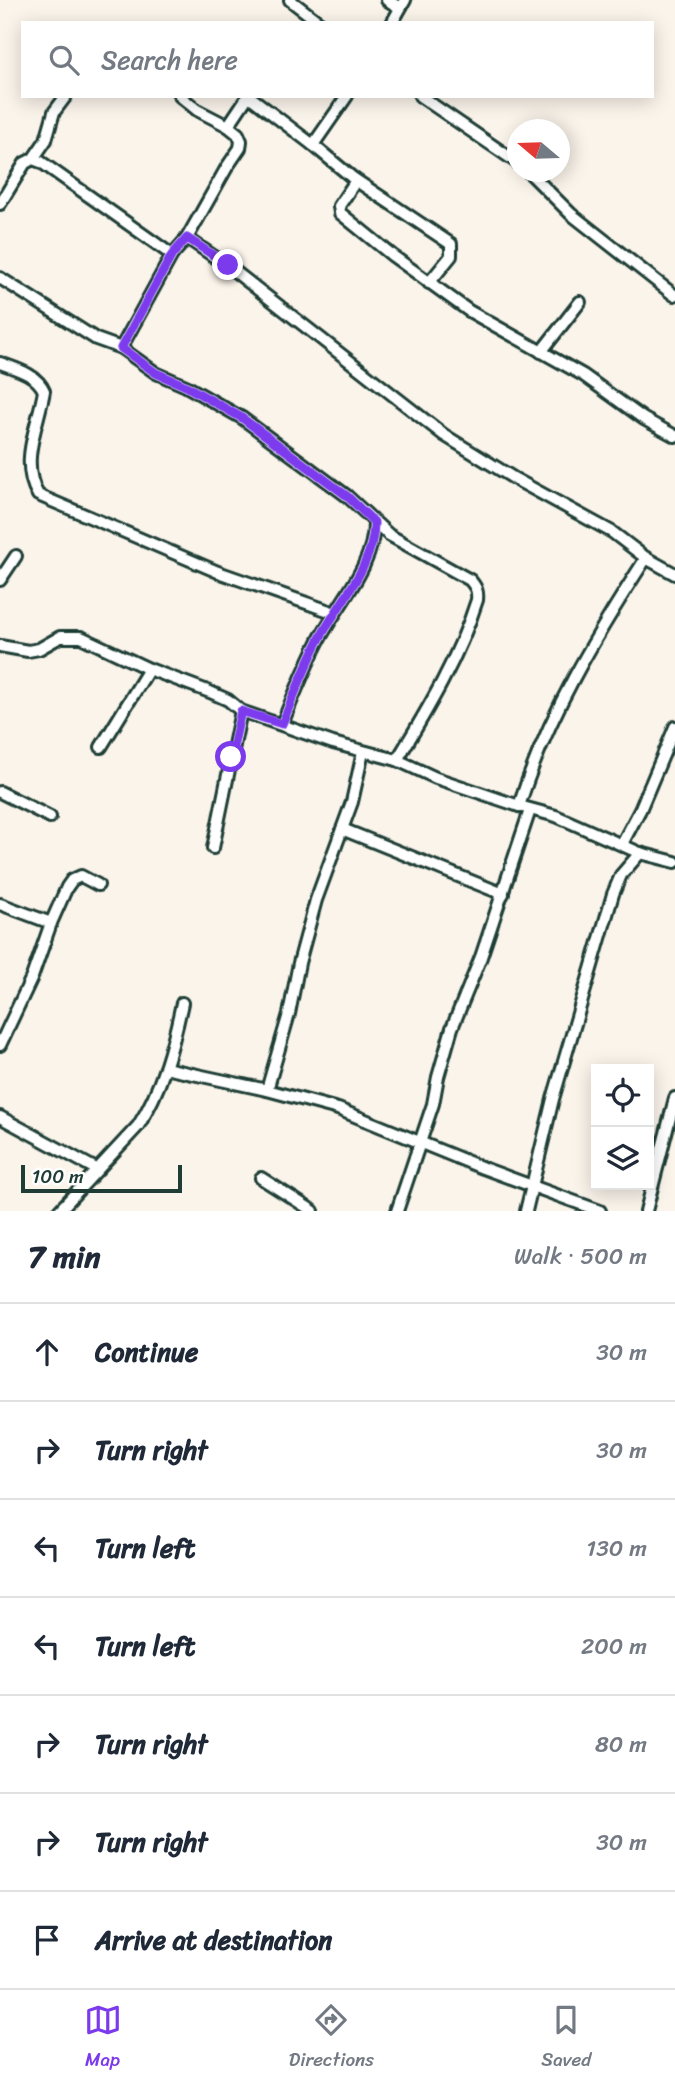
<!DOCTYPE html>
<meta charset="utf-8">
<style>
:root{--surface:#fff;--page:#f2f2f3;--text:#1f2937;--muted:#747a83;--line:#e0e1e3;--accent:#7c3aed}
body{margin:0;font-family:Sriracha,sans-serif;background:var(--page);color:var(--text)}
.controls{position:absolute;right:21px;bottom:21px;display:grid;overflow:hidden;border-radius:0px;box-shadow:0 4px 18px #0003}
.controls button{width:63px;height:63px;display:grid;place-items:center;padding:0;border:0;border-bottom:2px solid var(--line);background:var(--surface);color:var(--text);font:35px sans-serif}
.compass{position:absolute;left:507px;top:119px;width:63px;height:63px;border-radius:50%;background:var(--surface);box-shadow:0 4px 18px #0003;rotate:289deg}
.scale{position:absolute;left:21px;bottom:18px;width:161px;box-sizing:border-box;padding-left:7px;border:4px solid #1f3d34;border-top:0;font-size:19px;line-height:24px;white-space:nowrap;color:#1f3d34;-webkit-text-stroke:5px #fff;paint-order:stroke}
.stop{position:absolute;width:21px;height:21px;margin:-16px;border:5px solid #7c3aed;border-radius:50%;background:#fff}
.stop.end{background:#7c3aed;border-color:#fff;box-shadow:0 2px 7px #0008}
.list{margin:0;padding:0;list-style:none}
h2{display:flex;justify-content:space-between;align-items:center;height:91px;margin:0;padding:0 28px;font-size:30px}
h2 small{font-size:23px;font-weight:400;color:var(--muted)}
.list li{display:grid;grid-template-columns:46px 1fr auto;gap:21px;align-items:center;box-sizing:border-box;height:98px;padding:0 28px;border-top:2px solid var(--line)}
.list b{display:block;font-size:26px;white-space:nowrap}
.list em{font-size:23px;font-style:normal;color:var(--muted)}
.icon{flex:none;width:38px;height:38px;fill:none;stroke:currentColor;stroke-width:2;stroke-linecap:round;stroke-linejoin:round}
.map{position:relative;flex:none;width:675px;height:1211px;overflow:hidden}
.search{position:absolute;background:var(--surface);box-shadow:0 4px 18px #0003;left:21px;right:21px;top:21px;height:77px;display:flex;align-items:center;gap:18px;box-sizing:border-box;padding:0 24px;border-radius:0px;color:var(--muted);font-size:26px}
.sheet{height:777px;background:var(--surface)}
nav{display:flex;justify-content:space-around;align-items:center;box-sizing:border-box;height:98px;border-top:2px solid var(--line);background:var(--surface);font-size:19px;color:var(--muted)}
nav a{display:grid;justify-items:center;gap:4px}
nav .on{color:var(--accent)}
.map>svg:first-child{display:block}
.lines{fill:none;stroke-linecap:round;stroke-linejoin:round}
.minor-casing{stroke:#1f3d34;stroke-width:16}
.minor{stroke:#fff;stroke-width:10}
.route{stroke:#7c3aed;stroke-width:9}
</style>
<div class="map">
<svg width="675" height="1211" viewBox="0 0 675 1211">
<rect width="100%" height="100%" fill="#fbf4eb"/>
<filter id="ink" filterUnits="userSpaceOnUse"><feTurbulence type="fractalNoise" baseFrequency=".0143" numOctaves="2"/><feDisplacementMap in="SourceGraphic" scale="14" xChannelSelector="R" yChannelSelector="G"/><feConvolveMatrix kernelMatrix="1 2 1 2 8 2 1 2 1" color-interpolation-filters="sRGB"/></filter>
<g filter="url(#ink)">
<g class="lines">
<g class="minor-casing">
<g id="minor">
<path d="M290,0L320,23"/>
<path d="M387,0L400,8"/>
<path d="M392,23L405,0"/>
<path d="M249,96L313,145"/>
<path d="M347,96L313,145L354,179L355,182L339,206L340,213L393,256L469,311L583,375L644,419L675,436"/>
<path d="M420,96L518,163"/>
<path d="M228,126L248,96"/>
<path d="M33,159L46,140L54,112L66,96"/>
<path d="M529,172L571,214L674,295"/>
<path d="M354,179L451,244V256L429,283"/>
<path d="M0,204L25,163L33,159L41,162L172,255"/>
<path d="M187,238L228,266L444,435L515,479L612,532L646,558L675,574"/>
<path d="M0,278L96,339L121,348L156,373L186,386L242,418L347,496L389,535L470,580C476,587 478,591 477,600C459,657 428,709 397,760"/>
<path d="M121,348L172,255L187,238L227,167L240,148L241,141L238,134L228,126L197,110L180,96"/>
<path d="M541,352L580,302"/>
<path d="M0,363C16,369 37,374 44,391C38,426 19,462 38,495L218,572L335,613"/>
<path d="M0,580L16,556"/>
<path d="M0,646L28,651L39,649L60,637H81L149,669L210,692L228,700L241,711L333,743L397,760L436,778L519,806L556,816L640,853L675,862"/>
<path d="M282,724C293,697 304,670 317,644C336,605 375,567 374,522"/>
<path d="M101,747L149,669"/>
<path d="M0,792L50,817"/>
<path d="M519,806C547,716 595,637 646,558"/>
<path d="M342,829L503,894"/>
<path d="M622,844L640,810L675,727"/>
<path d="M213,848L241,711"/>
<path d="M0,904L51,923"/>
<path d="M0,1045L32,977L51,923L67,887L72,880L81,876L98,885"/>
<path d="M165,1068L267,1090L338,1109L483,1168L600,1211"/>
<path d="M267,1090L289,1014L299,963L316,900L352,802L363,752"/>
<path d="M0,1117L96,1169"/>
<path d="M261,1178L313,1211"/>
<path d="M59,1211L138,1126C162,1089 173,1045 182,1003"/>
<path d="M397,1211L433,1104L438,1077L452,1028L481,957L530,810"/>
<path d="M526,1211L553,1099L613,894L621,875L640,853"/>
<path d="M646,1211L675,1098"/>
</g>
</g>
<use href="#minor" class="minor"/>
</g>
</g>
<g class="lines" filter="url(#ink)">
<path class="route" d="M228,265L187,238L172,255L121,348L156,373L186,386L242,418L347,496L374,522C375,567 336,605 317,644C304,670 293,697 282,724L241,711L231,757"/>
</g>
</svg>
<div class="controls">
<button><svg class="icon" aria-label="locate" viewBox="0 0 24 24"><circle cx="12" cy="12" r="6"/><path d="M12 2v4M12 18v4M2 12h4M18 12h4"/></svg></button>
<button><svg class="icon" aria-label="layers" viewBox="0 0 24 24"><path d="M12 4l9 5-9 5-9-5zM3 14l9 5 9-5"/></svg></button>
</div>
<svg class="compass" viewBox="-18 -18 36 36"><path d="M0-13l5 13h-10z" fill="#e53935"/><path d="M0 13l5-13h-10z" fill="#747a83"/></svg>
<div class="scale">100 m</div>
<div class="stop" style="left:231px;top:757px"></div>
<div class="stop end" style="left:228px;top:265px"></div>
<div class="search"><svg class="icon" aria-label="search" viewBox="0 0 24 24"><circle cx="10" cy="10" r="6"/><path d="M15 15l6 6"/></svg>Search here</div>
</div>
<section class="sheet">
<h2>7 min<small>Walk · 500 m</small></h2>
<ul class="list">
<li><svg class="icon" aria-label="ahead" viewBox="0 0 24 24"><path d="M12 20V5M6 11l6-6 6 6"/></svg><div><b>Continue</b></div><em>30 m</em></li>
<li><svg class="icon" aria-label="right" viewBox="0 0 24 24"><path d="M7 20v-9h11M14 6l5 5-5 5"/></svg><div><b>Turn right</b></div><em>30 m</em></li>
<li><svg class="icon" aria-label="left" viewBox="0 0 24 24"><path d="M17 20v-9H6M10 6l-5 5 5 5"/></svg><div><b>Turn left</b></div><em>130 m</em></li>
<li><svg class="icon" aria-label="left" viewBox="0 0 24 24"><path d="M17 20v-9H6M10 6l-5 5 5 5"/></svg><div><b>Turn left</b></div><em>200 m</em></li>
<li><svg class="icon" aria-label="right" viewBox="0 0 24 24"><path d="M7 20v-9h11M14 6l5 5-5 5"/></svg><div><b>Turn right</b></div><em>80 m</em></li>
<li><svg class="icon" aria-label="right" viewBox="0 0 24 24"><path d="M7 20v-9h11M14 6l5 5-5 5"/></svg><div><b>Turn right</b></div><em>30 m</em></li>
<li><svg class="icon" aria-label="arrive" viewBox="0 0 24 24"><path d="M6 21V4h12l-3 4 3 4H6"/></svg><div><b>Arrive at destination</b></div></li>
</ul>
</section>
<nav>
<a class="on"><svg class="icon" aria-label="map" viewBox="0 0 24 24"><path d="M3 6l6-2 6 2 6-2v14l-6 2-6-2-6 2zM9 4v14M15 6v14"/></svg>Map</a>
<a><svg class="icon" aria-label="directions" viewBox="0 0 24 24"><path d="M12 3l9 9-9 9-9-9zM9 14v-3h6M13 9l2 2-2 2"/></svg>Directions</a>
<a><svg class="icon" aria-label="saved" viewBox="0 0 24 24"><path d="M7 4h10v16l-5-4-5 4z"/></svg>Saved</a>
</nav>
